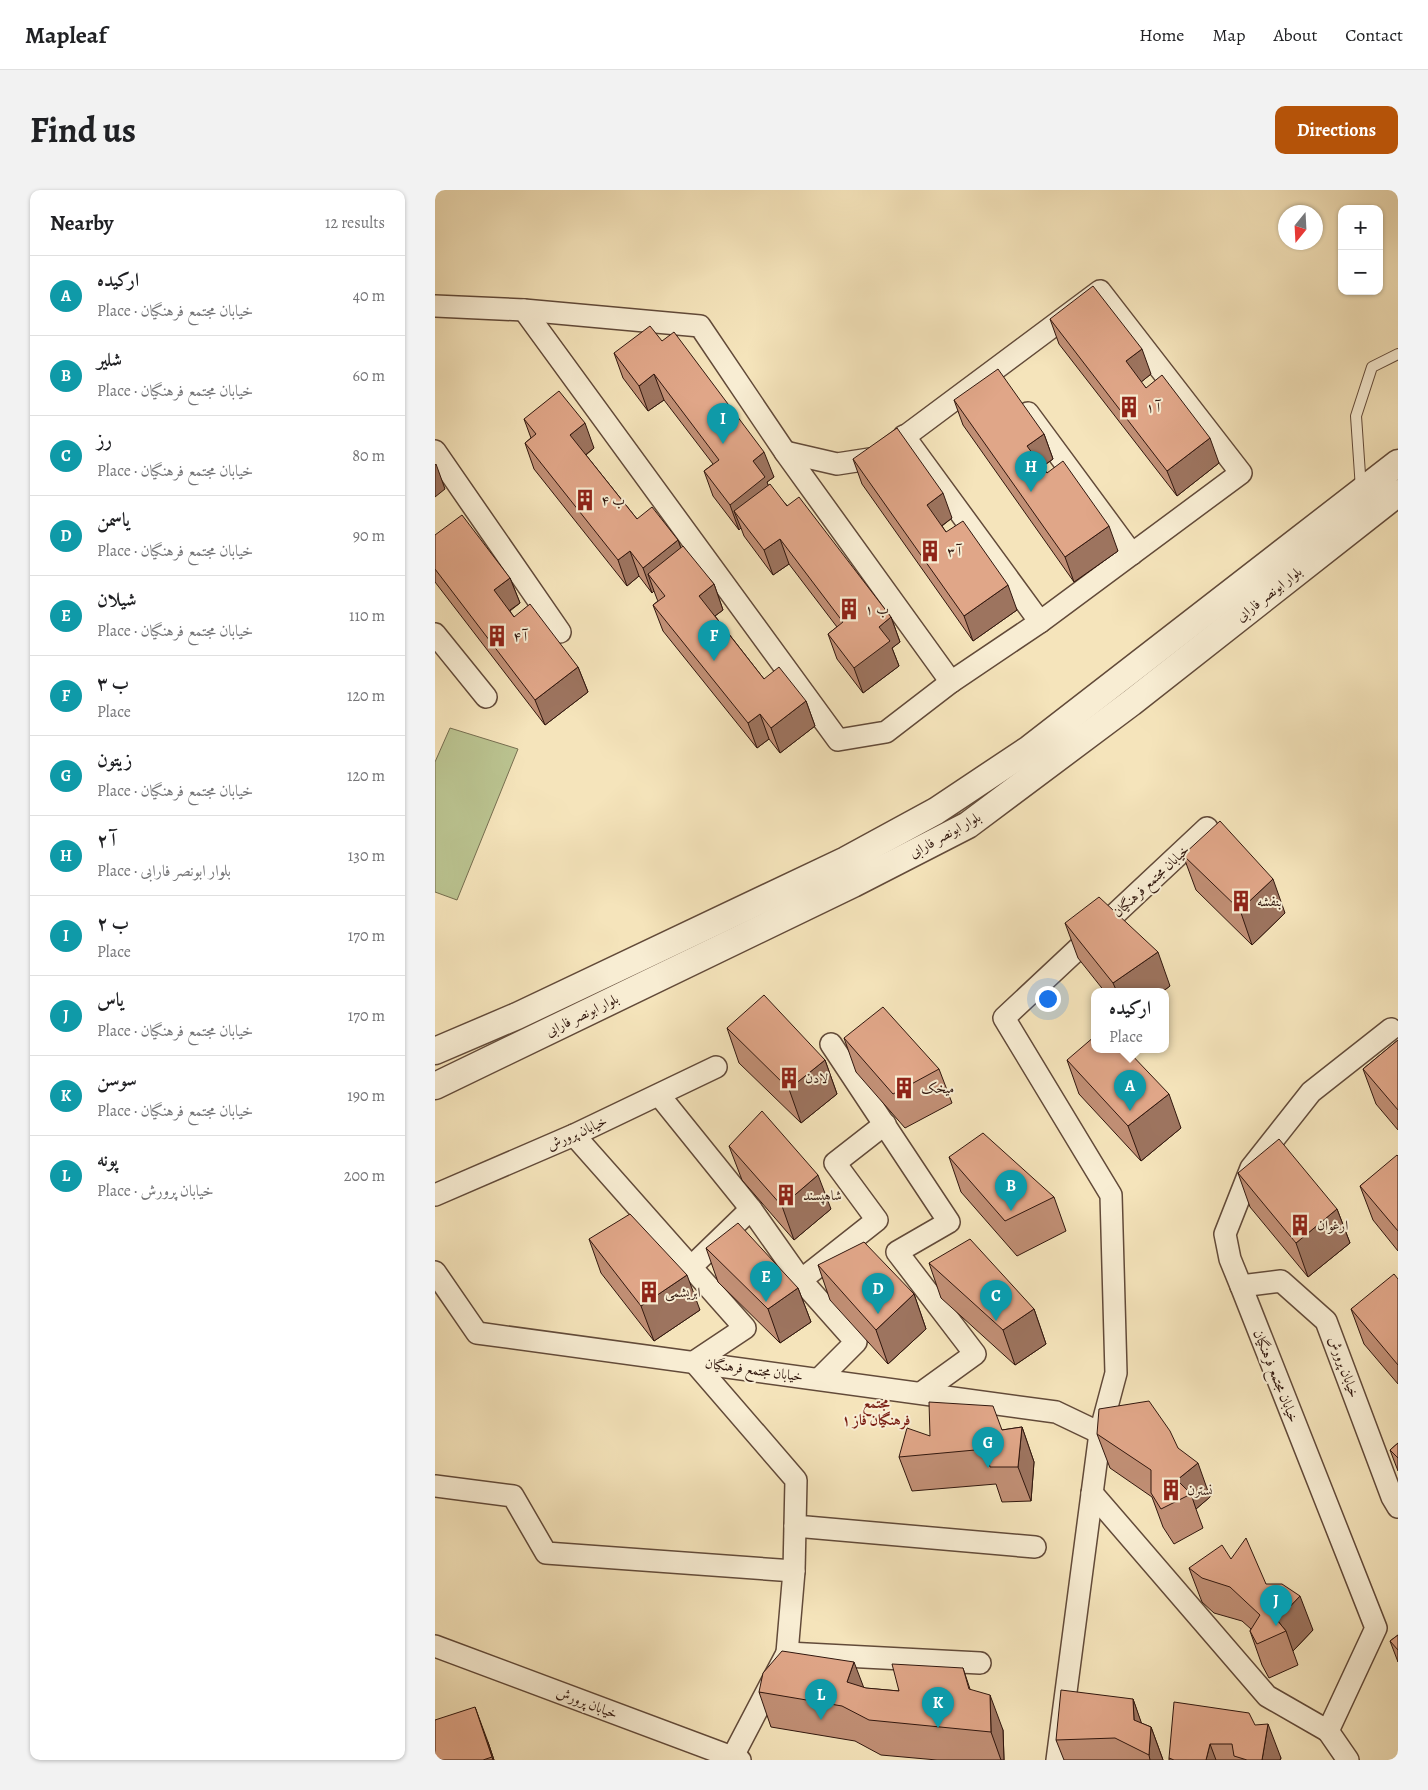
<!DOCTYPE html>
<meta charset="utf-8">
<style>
:root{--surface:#fff;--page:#f2f2f2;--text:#202124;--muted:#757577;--line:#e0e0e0;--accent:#b45309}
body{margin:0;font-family:Alegreya,Amiri,serif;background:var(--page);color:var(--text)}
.controls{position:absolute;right:15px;top:15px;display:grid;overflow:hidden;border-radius:10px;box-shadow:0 1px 4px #0004}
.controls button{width:45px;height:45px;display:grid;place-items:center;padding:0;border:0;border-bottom:1px solid var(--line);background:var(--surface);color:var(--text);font:25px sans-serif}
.compass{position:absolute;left:843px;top:15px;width:45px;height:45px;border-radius:50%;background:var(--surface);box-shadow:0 1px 4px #0004;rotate:198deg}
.you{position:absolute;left:612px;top:808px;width:18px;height:18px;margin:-12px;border:4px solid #fff;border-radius:50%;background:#1a73e8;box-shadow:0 0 0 8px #1a73e833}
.badge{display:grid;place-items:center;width:32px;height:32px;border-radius:50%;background:var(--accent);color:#fff;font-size:16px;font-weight:700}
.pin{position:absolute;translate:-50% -41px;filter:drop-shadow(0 1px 2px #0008)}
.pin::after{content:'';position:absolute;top:26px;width:18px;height:15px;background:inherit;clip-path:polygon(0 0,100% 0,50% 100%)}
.popup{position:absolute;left:656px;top:798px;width:78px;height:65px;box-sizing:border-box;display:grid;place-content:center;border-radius:10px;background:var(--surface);filter:drop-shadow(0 1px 4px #0005);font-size:16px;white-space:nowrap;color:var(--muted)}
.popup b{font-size:19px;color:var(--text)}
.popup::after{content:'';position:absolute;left:50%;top:100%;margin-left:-10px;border:10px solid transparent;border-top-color:var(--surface)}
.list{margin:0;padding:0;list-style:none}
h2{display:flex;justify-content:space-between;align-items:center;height:65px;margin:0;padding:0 20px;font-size:21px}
h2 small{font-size:16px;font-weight:400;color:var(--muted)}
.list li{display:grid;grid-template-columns:32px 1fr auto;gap:15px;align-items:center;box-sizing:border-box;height:80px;padding:0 20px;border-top:1px solid var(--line)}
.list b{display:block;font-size:19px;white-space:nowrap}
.list p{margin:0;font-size:16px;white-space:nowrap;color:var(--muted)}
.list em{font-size:16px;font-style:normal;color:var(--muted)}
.map{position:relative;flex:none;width:963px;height:1570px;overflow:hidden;border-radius:10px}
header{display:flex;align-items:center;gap:30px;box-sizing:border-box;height:70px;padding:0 25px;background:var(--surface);border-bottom:1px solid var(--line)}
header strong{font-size:24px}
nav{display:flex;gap:28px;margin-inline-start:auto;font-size:18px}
.intro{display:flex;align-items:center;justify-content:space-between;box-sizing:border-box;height:120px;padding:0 30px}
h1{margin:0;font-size:35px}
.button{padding:12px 22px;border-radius:10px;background:var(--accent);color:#fff;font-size:18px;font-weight:700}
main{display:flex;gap:30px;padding:0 30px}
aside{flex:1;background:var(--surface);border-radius:10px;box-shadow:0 1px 4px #0004}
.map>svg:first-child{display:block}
.green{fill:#bbc491;stroke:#766e50}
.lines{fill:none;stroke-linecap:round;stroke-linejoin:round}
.service-casing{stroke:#624a39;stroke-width:12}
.minor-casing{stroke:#624a39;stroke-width:24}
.tertiary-casing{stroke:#624a39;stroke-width:29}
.service{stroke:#f8edd3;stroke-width:10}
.minor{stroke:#f8edd3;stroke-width:21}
.tertiary{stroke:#f8edd3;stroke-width:26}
.wall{fill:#c18f75;stroke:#31170e}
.shaded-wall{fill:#9d745f;stroke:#31170e}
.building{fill:#e0a688;stroke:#31170e}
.labels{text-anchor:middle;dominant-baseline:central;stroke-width:4;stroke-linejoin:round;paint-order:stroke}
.poi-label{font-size:14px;fill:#31170e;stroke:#f8edd3;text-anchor:start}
.street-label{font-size:14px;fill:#31170e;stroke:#f8edd3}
.neighbourhood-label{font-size:15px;font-weight:bold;fill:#7a1f14;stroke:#f8edd3}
</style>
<header>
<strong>Mapleaf</strong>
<nav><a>Home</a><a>Map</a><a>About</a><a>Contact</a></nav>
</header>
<div class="intro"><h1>Find us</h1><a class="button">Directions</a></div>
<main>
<aside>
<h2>Nearby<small>12 results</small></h2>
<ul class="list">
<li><span class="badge" style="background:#0f9aa8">A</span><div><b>ارکیده</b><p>Place · خیابان مجتمع فرهنگیان</p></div><em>40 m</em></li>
<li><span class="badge" style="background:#0f9aa8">B</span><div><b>شلیر</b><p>Place · خیابان مجتمع فرهنگیان</p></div><em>60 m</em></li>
<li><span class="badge" style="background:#0f9aa8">C</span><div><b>رز</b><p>Place · خیابان مجتمع فرهنگیان</p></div><em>80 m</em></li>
<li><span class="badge" style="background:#0f9aa8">D</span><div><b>یاسمن</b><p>Place · خیابان مجتمع فرهنگیان</p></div><em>90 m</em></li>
<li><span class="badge" style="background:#0f9aa8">E</span><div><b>شیلان</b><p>Place · خیابان مجتمع فرهنگیان</p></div><em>110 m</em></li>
<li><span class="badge" style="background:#0f9aa8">F</span><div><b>ب ۳</b><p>Place</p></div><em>120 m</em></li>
<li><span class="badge" style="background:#0f9aa8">G</span><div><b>زیتون</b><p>Place · خیابان مجتمع فرهنگیان</p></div><em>120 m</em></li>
<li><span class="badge" style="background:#0f9aa8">H</span><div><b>آ ۲</b><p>Place · بلوار ابونصر فارابی</p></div><em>130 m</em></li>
<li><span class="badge" style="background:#0f9aa8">I</span><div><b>ب ۲</b><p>Place</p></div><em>170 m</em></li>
<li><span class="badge" style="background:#0f9aa8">J</span><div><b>یاس</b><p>Place · خیابان مجتمع فرهنگیان</p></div><em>170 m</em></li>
<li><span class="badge" style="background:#0f9aa8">K</span><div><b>سوسن</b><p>Place · خیابان مجتمع فرهنگیان</p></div><em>190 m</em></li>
<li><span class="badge" style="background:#0f9aa8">L</span><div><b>پونه</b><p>Place · خیابان پرورش</p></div><em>200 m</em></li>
</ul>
</aside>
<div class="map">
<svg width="963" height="1570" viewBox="0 0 963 1570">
<rect width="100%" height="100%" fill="#f5e4bb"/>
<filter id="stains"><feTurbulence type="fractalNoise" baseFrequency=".004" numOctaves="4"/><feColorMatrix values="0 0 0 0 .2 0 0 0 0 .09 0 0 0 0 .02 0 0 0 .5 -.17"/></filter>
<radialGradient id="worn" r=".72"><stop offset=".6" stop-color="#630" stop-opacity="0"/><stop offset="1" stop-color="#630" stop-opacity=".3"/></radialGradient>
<path class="green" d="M15,538L83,559L22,710L0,702V572Z"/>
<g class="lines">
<g class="service-casing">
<path id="service" d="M926,299L921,226L937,177L963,164"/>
</g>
<g class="minor-casing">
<g id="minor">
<path d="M0,116L89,120L265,136L350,262L516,492"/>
<path d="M89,120L403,550L451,542L516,492L605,432L806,283L665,101L441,268L402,274L350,262"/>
<path d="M593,223L697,364"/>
<path d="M469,246L605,432"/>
<path d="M0,261L125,442"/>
<path d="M0,444L51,507"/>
<path d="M396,854L514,1032L462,1062L540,1164L486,1203"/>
<path d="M224,905L316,1019L366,1090L421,1152L384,1189"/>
<path d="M139,945L310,1138L259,1172L361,1290L360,1336L600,1357"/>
<path d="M0,1005L139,945L281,877"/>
<path d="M255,1078L316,1019"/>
<path d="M0,1082L42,1143L621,1222L665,1243"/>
<path d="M366,1090L442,1030L400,973L450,934"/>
<path d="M806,1096L846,1091L891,1131L957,1307L963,1317"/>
<path d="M0,1296L78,1306L111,1363L359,1381L352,1463"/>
<path d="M657,1303L832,1506L893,1541"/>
<path d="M359,1381L360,1336"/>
<path d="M0,1456L305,1570"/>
<path d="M297,1568L352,1463L545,1473"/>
<path d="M622,1570L665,1243L681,1183L676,1005L569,828L772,638"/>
<path d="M913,1570L893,1541L941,1438L806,1096L795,1069L790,1044L816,978L876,902L956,839"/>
</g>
</g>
<g class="tertiary-casing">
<g id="tertiary">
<path d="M0,861L82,826L411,670L501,621L594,559L963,273"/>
<path d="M0,896L418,694L533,635L696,513L963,303"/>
</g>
</g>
<use href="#service" class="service"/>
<use href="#minor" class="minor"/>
<use href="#tertiary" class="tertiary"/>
</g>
<g class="wall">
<path d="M615,129L716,184L706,192L711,198L784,273L742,306L624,154Z"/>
<path d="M227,151L339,287L332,292L333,295L456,427L465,452L457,458L464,476L428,503L402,469L393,444L402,437L354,374L338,385L309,346L306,338L304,340L278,306L269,281L278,274L229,210L213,221L188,188L179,163Z"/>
<path d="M519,210L609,244L618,269L607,277L612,283L683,361L639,392L528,235Z"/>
<path d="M89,229L159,258L151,265L202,329L243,350L246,358L279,394L288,420L280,426L329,489L371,511L380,536L345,563L334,549L322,558L228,441L218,415L223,411L222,409L219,401L217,403L204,386L192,396L99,279L90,253L96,248Z"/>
<path d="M418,269L517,328L507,336L511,342L582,420L538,451L427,294Z"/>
<path d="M0,345L75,388L85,413L75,421L79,427L143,477L153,502L110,535L0,392Z"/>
<path d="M748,665L850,723L817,755L761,700Z"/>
<path d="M630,733L735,796L727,802H670L643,768Z"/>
<path d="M292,838L390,870L402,904L366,933L304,873Z"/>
<path d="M409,848L504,879L517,913L470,938L421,882Z"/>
<path d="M963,850V940L941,914L928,879Z"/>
<path d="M632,870L746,938L706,971L644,904Z"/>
<path d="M294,956L396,1019L359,1050L307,990Z"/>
<path d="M963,966V1061L938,1030L925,996Z"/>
<path d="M514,967L619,1007L631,1041L582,1066L526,1002Z"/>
<path d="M803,983L902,1019L915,1053L873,1087L815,1017Z"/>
<path d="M154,1049L265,1120L219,1151L166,1083Z"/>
<path d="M271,1058L363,1098L376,1132L345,1153L283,1092Z"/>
<path d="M494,1073L599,1119L611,1154L580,1175L506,1108Z"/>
<path d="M383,1075L479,1104L491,1139L453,1174L395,1110Z"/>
<path d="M963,1089V1194L929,1154L916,1119Z"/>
<path d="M587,1237L599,1272L596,1311L567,1312L561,1294L477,1301L464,1267L495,1246L567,1240Z"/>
<path d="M662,1244L743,1258L775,1307L761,1319L768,1338L739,1354L728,1337L717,1307L675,1278Z"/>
<path d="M963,1253V1281L955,1260Z"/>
<path d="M796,1369L831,1394L878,1440L858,1461L863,1475L834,1488L827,1475L815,1441L816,1439L807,1431L779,1423L767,1412L754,1378Z"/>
<path d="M963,1445V1472L955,1451Z"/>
<path d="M528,1478L535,1499L568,1540L569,1570H502L446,1565L420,1551L336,1537L324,1502L429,1498L464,1501Z"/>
<path d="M698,1509L706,1533L716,1537L728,1570H629L621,1550Z"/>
<path d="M820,1535L846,1568L845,1570H734V1568Z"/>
<path d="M53,1552L59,1570H0Z"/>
</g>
<g class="shaded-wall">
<path d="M707,159L716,184L700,197L691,171Z"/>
<path d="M219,184L229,210L213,221L204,196Z"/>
<path d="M150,233L159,258L144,270L135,245Z"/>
<path d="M609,244L618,269L601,281L592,256Z"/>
<path d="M775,248L784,273L742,306L732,281Z"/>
<path d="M329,262L339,287L332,292L340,313L299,321L306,338L304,340L295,315L318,271Z"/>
<path d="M1,274L10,299L0,307V275Z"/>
<path d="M508,303L517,328L501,340L492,315Z"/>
<path d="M674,336L683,361L639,392L630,367Z"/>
<path d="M345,349L354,374L338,385L329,360Z"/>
<path d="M243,350L252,375L213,384L219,401L217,403L208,378Z"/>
<path d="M195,361L204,386L192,396L183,370Z"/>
<path d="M75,388L85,413L68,425L59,400Z"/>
<path d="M279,394L288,420L273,431L264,406Z"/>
<path d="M573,395L582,420L538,451L529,426Z"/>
<path d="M456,427L465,452L457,458L464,476L428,503L419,478L444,437Z"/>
<path d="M143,477L153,502L110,535L100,510Z"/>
<path d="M371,511L380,536L345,563L336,538Z"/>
<path d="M325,524L334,549L322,558L313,533Z"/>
<path d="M838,689L850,723L817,755L805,720Z"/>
<path d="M723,762L735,796L727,802H682L678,793Z"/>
<path d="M390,870L402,904L366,933L354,899Z"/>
<path d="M734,904L746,938L706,971L693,936Z"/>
<path d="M383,985L396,1019L359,1050L347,1016Z"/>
<path d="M902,1019L915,1053L873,1087L861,1053Z"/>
<path d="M252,1085L265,1120L219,1151L206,1116Z"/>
<path d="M363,1098L376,1132L345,1153L333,1119Z"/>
<path d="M479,1104L491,1139L453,1174L441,1140Z"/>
<path d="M599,1119L611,1154L580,1175L568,1140Z"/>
<path d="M587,1237L599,1272L596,1311L583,1277Z"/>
<path d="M763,1273L775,1307L761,1319L756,1304L742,1290Z"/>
<path d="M865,1406L878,1440L858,1461L851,1441L842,1430Z"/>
<path d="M419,1472L432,1506L412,1492Z"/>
<path d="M555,1505L568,1540L569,1570H566L556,1542Z"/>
<path d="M698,1509L710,1543L699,1530Z"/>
<path d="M40,1517L53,1552L59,1570H58Z"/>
<path d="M833,1534L846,1568L845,1570H827Z"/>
<path d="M716,1537L728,1570H715L714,1565Z"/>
<path d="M775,1554L781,1570H771Z"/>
</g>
<g class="building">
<path d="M658,96L707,159L691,171L711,198L727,185L775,248L732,281L615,129Z"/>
<path d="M215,136L227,151L239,142L329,262L318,271L330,287L295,315L269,281L284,270L219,184L204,196L179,163Z"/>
<path d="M563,179L609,244L592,256L612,283L628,271L674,336L630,367L519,210Z"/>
<path d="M124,201L150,233L135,245L202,329L217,317L243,350L208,378L195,361L183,370L90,253L101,244L89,229Z"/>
<path d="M462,238L508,303L492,315L511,342L528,331L573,395L529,426L418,269Z"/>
<path d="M335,294L352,316L364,307L456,427L444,437L455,451L419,478L393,444L408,432L345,349L329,360L299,321Z"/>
<path d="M27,325L75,388L59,400L79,427L95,414L143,477L100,510L0,379V345Z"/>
<path d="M248,356L279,394L264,406L329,489L344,477L371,511L336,538L325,524L313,533L218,415L230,406L213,384Z"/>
<path d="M785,631L838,689L805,720L748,665Z"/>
<path d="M664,707L723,762L678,793L630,733Z"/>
<path d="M329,805L390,870L354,899L292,838Z"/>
<path d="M448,817L504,879L458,904L409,848Z"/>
<path d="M660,846V860H692L734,904L693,936L632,870Z"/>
<path d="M963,850V920L928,879Z"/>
<path d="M327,921L383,985L347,1016L294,956Z"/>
<path d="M548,943L619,1007L570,1031L514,967Z"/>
<path d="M844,949L902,1019L861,1053L803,983Z"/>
<path d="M962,965L963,966V1041L925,996Z"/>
<path d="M195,1024L252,1085L206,1116L154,1049Z"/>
<path d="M303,1033L363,1098L333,1119L271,1058Z"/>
<path d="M535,1049L599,1119L568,1140L494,1073Z"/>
<path d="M429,1052L479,1104L441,1140L383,1075Z"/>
<path d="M959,1084L963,1089V1175L916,1119Z"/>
<path d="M714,1211L735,1241L743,1258L763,1273L742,1290L756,1304L726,1319L716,1303V1280L662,1244L664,1219Z"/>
<path d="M494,1212L558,1216L567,1240L587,1237L583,1277H555L551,1259L464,1267L472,1238L495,1246Z"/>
<path d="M963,1253V1268L955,1260Z"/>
<path d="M811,1348L831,1394H847L865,1406L842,1430L851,1441L822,1454L815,1441L825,1425L795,1397L767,1388L754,1378L787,1355L796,1369Z"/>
<path d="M963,1445V1460L955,1451Z"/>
<path d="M347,1461L419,1472L412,1492L431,1498L464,1501L457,1474L528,1478L534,1499L555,1505L556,1542L434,1530L407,1516L324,1502L328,1483Z"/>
<path d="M626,1500L698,1509L699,1530L716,1537L714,1565L680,1548L621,1550Z"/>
<path d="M739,1512L814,1523L820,1535L833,1534L827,1570H812L799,1566L797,1554H775L771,1570H739L734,1568Z"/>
<path d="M40,1517L57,1567L48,1570H0V1530Z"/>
</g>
<defs>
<g id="building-bare" transform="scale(1.725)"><path d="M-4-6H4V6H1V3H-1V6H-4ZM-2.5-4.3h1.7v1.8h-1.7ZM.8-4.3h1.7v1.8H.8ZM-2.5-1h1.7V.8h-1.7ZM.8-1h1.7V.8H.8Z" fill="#8f2418" stroke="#f8edd3" stroke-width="2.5" paint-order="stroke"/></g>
</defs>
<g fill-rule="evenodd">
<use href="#building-bare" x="694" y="217"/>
<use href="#building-bare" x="150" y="310"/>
<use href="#building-bare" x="495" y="361"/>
<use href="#building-bare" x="414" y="419"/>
<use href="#building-bare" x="62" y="446"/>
<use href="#building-bare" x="806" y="711"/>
<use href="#building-bare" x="354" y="888"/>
<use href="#building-bare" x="469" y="898"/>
<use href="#building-bare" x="351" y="1005"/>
<use href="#building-bare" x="865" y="1035"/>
<use href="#building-bare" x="214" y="1102"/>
<use href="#building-bare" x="736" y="1300"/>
</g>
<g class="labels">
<g class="poi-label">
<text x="711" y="217">آ ۱</text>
<text x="166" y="310">ب ۴</text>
<text x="512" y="361">آ ۳</text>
<text x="430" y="419">ب ۱</text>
<text x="78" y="446">آ ۴</text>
<text x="822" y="711">بنفشه</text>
<text x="370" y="888">لادن</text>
<text x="486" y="898">میخک</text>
<text x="368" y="1005">شاهپسند</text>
<text x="882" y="1035">ارغوان</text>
<text x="230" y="1102">ابریشمی</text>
<text x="752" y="1300">نسترن</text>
</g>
<g class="street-label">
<text transform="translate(834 404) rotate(-38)">بلوار ابونصر فارابی</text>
<text transform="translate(510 645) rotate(-29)">بلوار ابونصر فارابی</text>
<text transform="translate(716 691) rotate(-43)">خیابان مجتمع فرهنگیان</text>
<text transform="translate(147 825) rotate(-26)">بلوار ابونصر فارابی</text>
<text transform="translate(142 943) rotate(-24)">خیابان پرورش</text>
<text transform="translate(909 1177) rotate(70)">خیابان پرورش</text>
<text transform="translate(319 1180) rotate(8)">خیابان مجتمع فرهنگیان</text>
<text transform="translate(841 1186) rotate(68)">خیابان مجتمع فرهنگیان</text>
<text transform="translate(152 1513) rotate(21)">خیابان پرورش</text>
</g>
<g class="neighbourhood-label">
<text x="441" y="1213">مجتمع<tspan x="441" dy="17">فرهنگیان فاز ۱</tspan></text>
</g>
</g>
<rect width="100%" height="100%" filter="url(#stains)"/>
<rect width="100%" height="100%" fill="url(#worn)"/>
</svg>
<div class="controls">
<button>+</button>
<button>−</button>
</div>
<svg class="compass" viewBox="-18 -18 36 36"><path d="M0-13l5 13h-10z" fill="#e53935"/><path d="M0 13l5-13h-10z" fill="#757577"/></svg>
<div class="you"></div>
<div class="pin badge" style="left:695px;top:921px;background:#0f9aa8">A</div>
<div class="popup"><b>ارکیده</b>Place</div>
<div class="pin badge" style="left:576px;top:1021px;background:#0f9aa8">B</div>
<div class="pin badge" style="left:561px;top:1131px;background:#0f9aa8">C</div>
<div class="pin badge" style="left:443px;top:1124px;background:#0f9aa8">D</div>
<div class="pin badge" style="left:331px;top:1112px;background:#0f9aa8">E</div>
<div class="pin badge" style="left:279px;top:471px;background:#0f9aa8">F</div>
<div class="pin badge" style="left:553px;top:1278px;background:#0f9aa8">G</div>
<div class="pin badge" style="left:596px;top:302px;background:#0f9aa8">H</div>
<div class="pin badge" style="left:288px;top:254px;background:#0f9aa8">I</div>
<div class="pin badge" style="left:841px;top:1436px;background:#0f9aa8">J</div>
<div class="pin badge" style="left:503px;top:1538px;background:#0f9aa8">K</div>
<div class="pin badge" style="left:386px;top:1530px;background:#0f9aa8">L</div>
</div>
</main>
